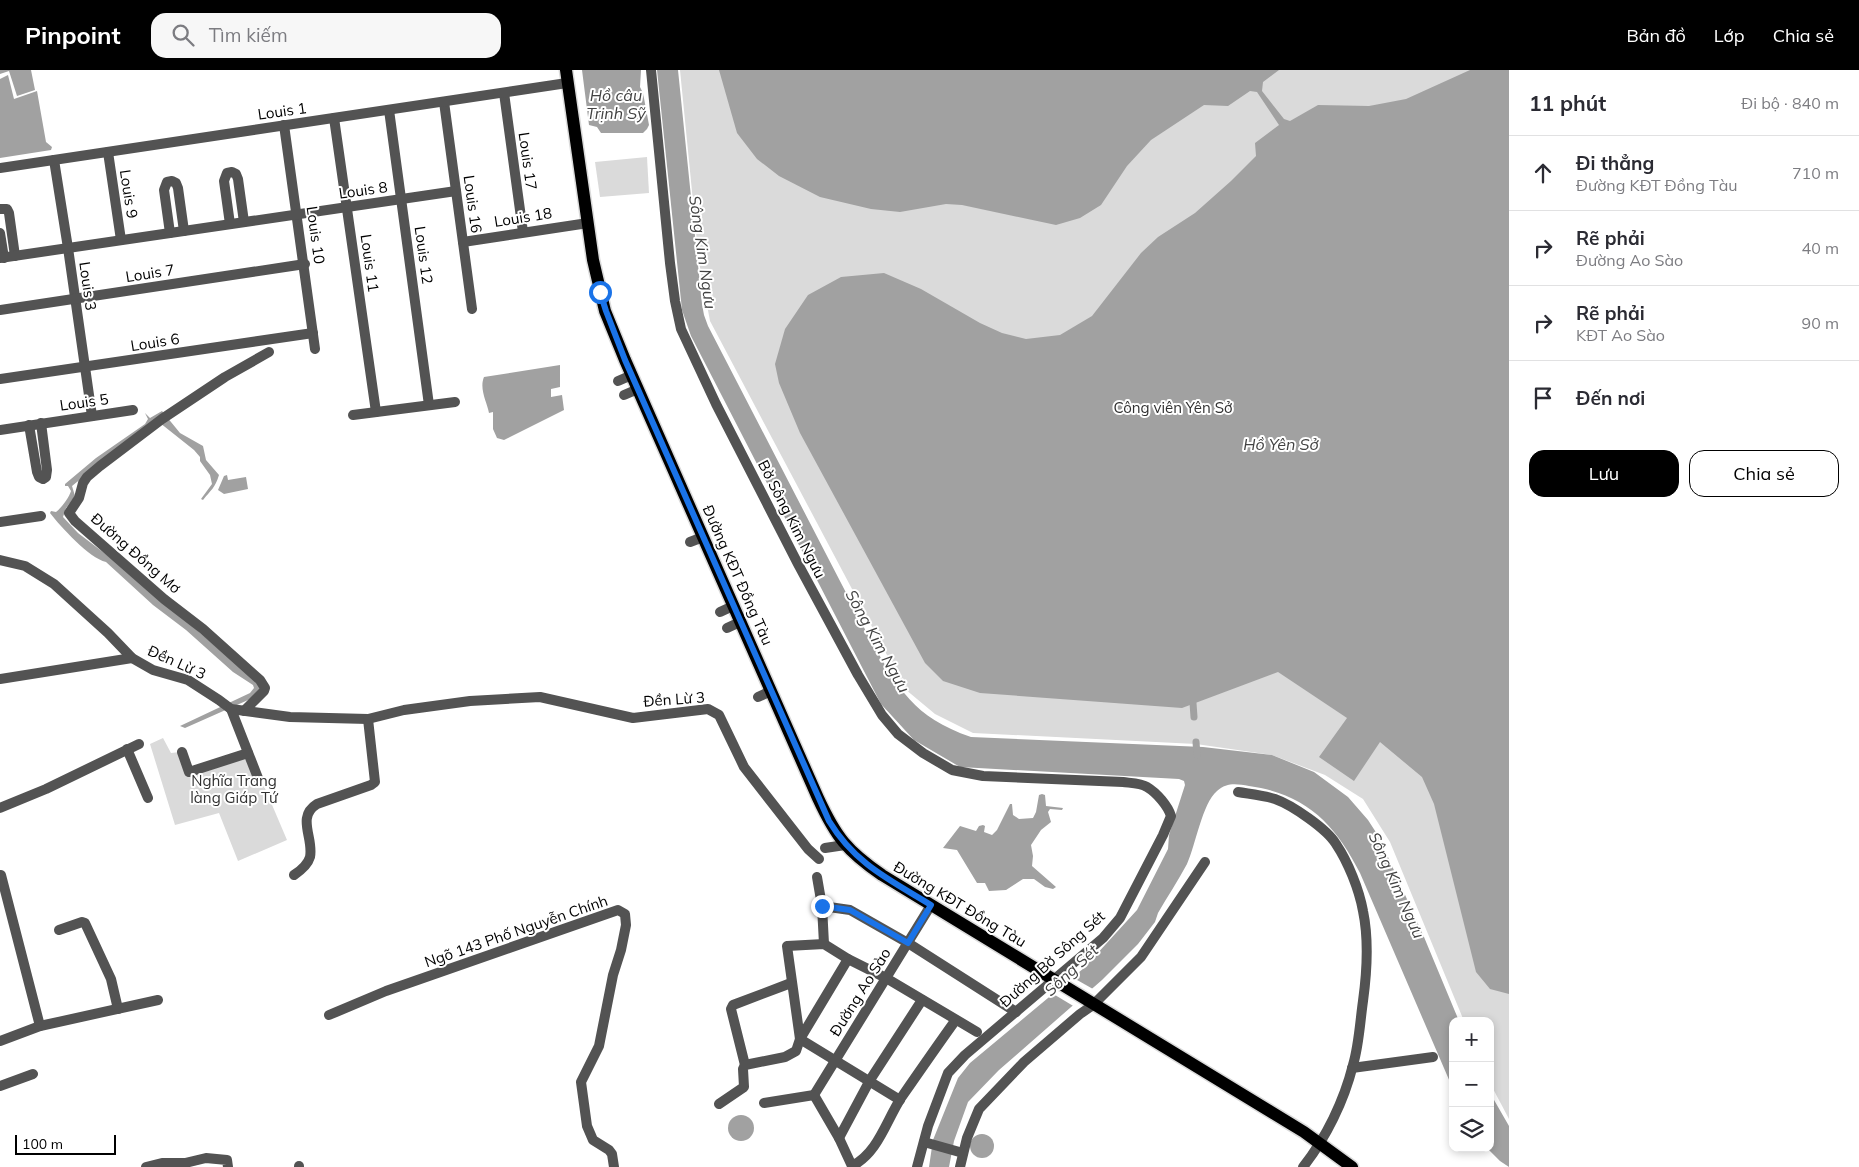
<!DOCTYPE html>
<html lang="vi">
<meta charset="utf-8">
<style>
:root{--surface:#fff;--page:#f7f7f7;--text:#2b2b33;--muted:#7c7c81;--line:#e1e1e2;--accent:#000}
body{margin:0;font-family:Mulish,sans-serif;background:var(--page);color:var(--text)}
.controls{position:absolute;right:15px;bottom:15px;display:grid;overflow:hidden;border-radius:10px;box-shadow:0 2px 8px #0003}
.controls button{width:45px;height:45px;display:grid;place-items:center;padding:0;border:0;border-bottom:1px solid var(--line);background:var(--surface);color:var(--text);font:25px sans-serif}
.scale{position:absolute;left:15px;bottom:12px;width:101px;box-sizing:border-box;padding-left:5px;border:2px solid #000;border-top:0;font-size:14px;line-height:18px;white-space:nowrap;color:#000;-webkit-text-stroke:4px #fff;paint-order:stroke}
.stop{position:absolute;width:15px;height:15px;margin:-11px;border:4px solid #1a73e8;border-radius:50%;background:#fff}
.stop.end{background:#1a73e8;border-color:#fff;box-shadow:0 1px 5px #0008}
.list{margin:0;padding:0;list-style:none}
h2{display:flex;justify-content:space-between;align-items:center;height:65px;margin:0;padding:0 20px;font-size:21px}
h2 small{font-size:16px;font-weight:400;color:var(--muted)}
.list li{display:grid;grid-template-columns:32px 1fr auto;gap:15px;align-items:center;box-sizing:border-box;height:75px;padding:0 20px;border-top:1px solid var(--line)}
.list b{display:block;font-size:19px;white-space:nowrap}
.list p{margin:0;font-size:16px;white-space:nowrap;color:var(--muted)}
.list em{font-size:16px;font-style:normal;color:var(--muted)}
.actions{display:flex;gap:10px;padding:15px 20px}
.actions a{flex:1;padding:11px 0;border:1px solid var(--accent);border-radius:15px;text-align:center;font-size:18px;color:var(--accent)}
.actions .main{background:var(--accent);color:#fff}
.icon{flex:none;width:28px;height:28px;fill:none;stroke:currentColor;stroke-width:2;stroke-linecap:round;stroke-linejoin:round}
.map{position:relative;flex:none;width:1509px;height:1097px;overflow:hidden}
header{display:flex;align-items:center;gap:30px;box-sizing:border-box;height:70px;padding:0 25px;background:var(--accent);color:#fff}
header strong{font-size:24px}
nav{display:flex;gap:28px;margin-inline-start:auto;font-size:18px}
.search{width:350px;height:45px;background:var(--page);display:flex;align-items:center;gap:12px;box-sizing:border-box;padding:0 18px;border-radius:15px;color:var(--muted);font-size:19px}
main{display:flex}
aside{flex:1;background:var(--surface)}
.map>svg:first-child{display:block}
.green{fill:#dadada}
.water{fill:#a1a1a1}
.pier{fill:#fff}
.lines{fill:none;stroke-linecap:round;stroke-linejoin:round}
.canal{stroke:#a1a1a1;stroke-width:7}
.major-casing{stroke:#dbdbdb;stroke-width:15}
.minor{stroke:#535353;stroke-width:10}
.major{stroke:#000;stroke-width:12}
.route{stroke:#1a73e8;stroke-width:6}
.labels{text-anchor:middle;dominant-baseline:central;stroke-width:4;stroke-linejoin:round;paint-order:stroke}
.street-label{font-size:15px;fill:#000;stroke:#fff}
.park-label{font-size:15px;fill:#313131;stroke:#fff}
.water-label{font-size:16px;font-style:italic;fill:#424242;stroke:#fff}
</style>
<header>
<strong>Pinpoint</strong>
<div class="search"><svg class="icon" aria-label="search" viewBox="0 0 24 24"><circle cx="10" cy="10" r="6"/><path d="M15 15l6 6"/></svg>Tìm kiếm</div>
<nav><a>Bản đồ</a><a>Lớp</a><a>Chia sẻ</a></nav>
</header>
<main>
<div class="map">
<svg width="1509" height="1097" viewBox="0 0 1509 1097">
<rect width="100%" height="100%" fill="#fff"/>
<g class="green">
<path d="M680,0H1509V1049L1490,1013V951H1464L1390,772L1363,729L1325,705L1272,685L1196,674L973,663L935,644L905,619L710,251L699,192Z"/>
<path d="M647,87L649,123L600,127L595,92Z"/>
<path d="M163,668L171,683L180,682L189,703L250,683L287,770L238,791L219,743L175,755L150,674Z"/>
</g>
<g class="water">
<path d="M0,0H31L35,20L17,26L9,1L0,4Z"/>
<path d="M582,0H641L640,17L643,23L649,55L647,59L643,63H601L597,57L589,55Z"/>
<path d="M657,0H678L702,234L704,245L708,256L870,569C899,619 913,647 971,667L1203,677L1272,685L1314,702L1348,727L1368,750L1379,767L1424,867L1459,951H1453V1019L1360,803C1335,754 1306,724 1249,716C1237,714 1227,712 1217,721C1202,734 1196,774 1187,794C1178,811 1167,827 1158,843L1155,852L1138,874L1102,910L999,1000L968,1032L954,1071L949,1097H929L933,1070L958,1008L970,993L1084,898L1137,840L1168,779L1169,765L1185,715L1184,711L1179,709L960,697L914,670L881,634L691,266L682,240Z"/>
<path d="M719,0H1279L1263,12L1262,21L1284,49L1290,51L1318,35L1369,36L1406,29L1470,0H1509V924L1490,919L1476,902L1434,734L1422,707L1380,672L1354,711L1319,687L1347,648L1278,602L1182,638L980,623L943,611L925,593L800,363L779,313L775,294L785,259L808,225L841,207L884,203L921,219L980,253L1002,263L1026,269L1060,265L1092,246L1141,183L1158,167L1195,143L1231,111L1256,86L1255,73L1279,55L1257,22L1250,21L1228,36L1204,35L1151,70L1127,96L1101,135L1080,148L1056,155L962,135L946,134L900,142L871,139L820,127L779,106L757,89L737,63Z"/>
<path d="M8,5L14,29L37,21L46,72L52,77L51,80L0,88V9Z"/>
<path d="M560,295V317L551,319V327L562,325L564,340L504,370L497,368L493,359V342L489,343C487,332 479,319 484,307Z"/>
<path d="M162,341L180,363L203,376L206,390L219,405C215,418 211,420 203,430L201,429L212,414L210,405L200,391V387L194,380L155,349L72,416L75,426L66,438L63,447L78,463L133,505L258,613L261,621L257,626L185,658L180,656L250,623L254,618L253,615L233,602L186,560L153,535L106,492C89,488 61,457 50,443L51,441L56,442C62,437 69,428 71,421L68,416H65V414L96,388L145,354L148,349L145,343L150,348Z"/>
<path d="M227,405L228,410L246,407L248,419L224,424L218,420L224,406Z"/>
<path d="M1042,724L1045,725L1046,736L1063,738L1062,740L1050,739L1048,742L1051,752L1041,760L1031,775L1033,786L1032,796L1056,817L1053,819L1045,817L1034,809H1023L1006,820L989,821L985,813H977L957,780L943,778L960,756L976,761L979,756L983,755L985,756L984,762L992,765L997,760L1010,734H1012L1013,745L1019,749L1033,748L1036,742L1039,725Z"/>
<path d="M1490,1023L1509,1056V1097L1500,1091L1487,1078H1490Z"/>
<circle cx="741" cy="1058" r="13"/>
<circle cx="982" cy="1076" r="12"/>
</g>
<path class="pier" d="M1070,906L1093,919L1075,937L1050,922Z"/>
<g class="lines">
<g class="canal">
<path d="M1193,633L1194,647"/>
<path d="M1196,672L1197,685"/>
</g>
<g class="major-casing">
<path id="major" d="M566,0L593,190L605,241L625,290L818,728C836,767 847,781 882,805L1304,1062L1352,1097"/>
</g>
<g class="minor">
<path d="M651,0L670,193L675,231L681,259L716,334L798,494L858,605L882,645L898,664L923,683L952,700L983,706L1123,712C1130,713 1141,713 1147,717C1157,723 1168,736 1171,746L1163,765L1120,848L1103,868L965,985L948,1003L928,1056L917,1097"/>
<path d="M504,23L523,162"/>
<path d="M444,32L472,239"/>
<path d="M389,40L429,335"/>
<path d="M334,48L376,342"/>
<path d="M284,55L315,279"/>
<path d="M108,82L121,170"/>
<path d="M54,90L68,178L92,346"/>
<path d="M0,98L567,13"/>
<path d="M0,139H7L9,143L15,186"/>
<path d="M230,154L224,111L227,103L232,102L236,104L238,109L244,152"/>
<path d="M0,163L4,188"/>
<path d="M170,163L164,120L167,112L172,111L176,113L178,118L184,161"/>
<path d="M463,172L588,153"/>
<path d="M0,188L456,121"/>
<path d="M0,240L305,194"/>
<path d="M0,309L313,263"/>
<path d="M618,311L632,305"/>
<path d="M624,325L638,319"/>
<path d="M353,345L455,332"/>
<path d="M29,355L37,402L39,407L43,409L46,407L47,400L41,353"/>
<path d="M0,360L133,340"/>
<path d="M0,452L41,446"/>
<path d="M690,472L703,467"/>
<path d="M0,490L25,496L54,514L108,563L132,588L153,600L188,610L219,630L231,639L290,647L368,649L404,640L470,631L540,627L633,648L708,639L719,645L744,697L808,779L819,789"/>
<path d="M720,542L733,536"/>
<path d="M727,558L740,552"/>
<path d="M0,609L132,588"/>
<path d="M758,627L771,621"/>
<path d="M231,639L258,708"/>
<path d="M244,641L264,621L265,618L260,610L203,559L164,529L75,451L69,443L79,428L83,413L87,407L100,396L162,349L225,307L269,282"/>
<path d="M127,679L148,728"/>
<path d="M182,682L189,702L248,683"/>
<path d="M1238,722C1250,724 1263,725 1275,729C1292,735 1327,759 1336,774C1348,792 1359,819 1363,841C1369,870 1367,902 1363,931C1360,952 1359,975 1353,995C1344,1031 1326,1068 1303,1097"/>
<path d="M0,738L46,719L139,674"/>
<path d="M825,778L845,775"/>
<path d="M1,805L40,956"/>
<path d="M294,805C300,801 308,794 310,787C314,768 296,747 317,734L371,715L375,712L368,649"/>
<path d="M817,807L822,836L824,874"/>
<path d="M822,836L850,840L908,873L1016,942"/>
<path d="M59,860L82,852L85,853L111,909L118,939"/>
<path d="M329,945L386,921L618,840L625,844L626,855L621,880L613,905L599,976L581,1012L587,1056L593,1070L609,1080L612,1084L614,1097"/>
<path d="M800,969L787,876L824,874L848,889L886,908L977,962"/>
<path d="M800,969L900,1030"/>
<path d="M0,971L40,956L158,930"/>
<path d="M745,995L731,939L733,935L791,913"/>
<path d="M1352,998L1433,987"/>
<path d="M0,1016L33,1004"/>
<path d="M814,1025L839,1068L852,1096C878,1083 886,1051 901,1028C919,1002 937,976 955,951"/>
<path d="M814,1025L931,835"/>
<path d="M764,1033L814,1025"/>
<path d="M719,1034L744,1017L743,999L745,995L785,987L796,981L800,969L848,889"/>
<path d="M839,1068L870,1010L922,930"/>
<path d="M924,1072L963,1083"/>
<path d="M299,1096V1097"/>
<path d="M146,1097L162,1093H185L206,1088L227,1090L228,1097"/>
<path d="M960,1097L967,1068L979,1039L1024,992L1080,944L1093,935L1141,887L1205,792"/>
</g>
<use href="#major" class="major"/>
</g>
<g class="lines">
<path class="route" d="M600,222L606,241L625,290L829,751C855,794 890,810 931,835L908,873L850,840L822,836"/>
</g>
<g class="labels">
<g class="street-label">
<text transform="translate(282 41) rotate(-8)">Louis 1</text>
<text transform="translate(528 91) rotate(82)">Louis 17</text>
<text transform="translate(363 120) rotate(-8)">Louis 8</text>
<text transform="translate(129 124) rotate(81)">Louis 9</text>
<text transform="translate(473 134) rotate(82)">Louis 16</text>
<text transform="translate(523 147) rotate(-9)">Louis 18</text>
<text transform="translate(316 165) rotate(82)">Louis 10</text>
<text transform="translate(424 185) rotate(82)">Louis 12</text>
<text transform="translate(370 193) rotate(82)">Louis 11</text>
<text transform="translate(150 203) rotate(-9)">Louis 7</text>
<text transform="translate(88 216) rotate(82)">Louis 3</text>
<text transform="translate(155 272) rotate(-9)">Louis 6</text>
<text transform="translate(84 332) rotate(-8)">Louis 5</text>
<text transform="translate(792 449) rotate(63)">Bờ Sông Kim Ngưu</text>
<text transform="translate(136 483) rotate(41)">Đường Đồng Mơ</text>
<text transform="translate(738 505) rotate(66)">Đường KĐT Đồng Tàu</text>
<text transform="translate(177 592) rotate(24)">Đền Lừ 3</text>
<text transform="translate(674 629) rotate(-4)">Đền Lừ 3</text>
<text transform="translate(960 834) rotate(31)">Đường KĐT Đồng Tàu</text>
<text transform="translate(516 861) rotate(-19)">Ngõ 143 Phố Nguyễn Chính</text>
<text transform="translate(1052 889) rotate(-42)">Đường Bờ Sông Sét</text>
<text transform="translate(860 922) rotate(-58)">Đường Ao Sào</text>
</g>
<g class="park-label">
<text x="1173" y="337">Công viên Yên Sở</text>
<text x="234" y="710">Nghĩa Trang<tspan x="234" dy="17">làng Giáp Tứ</tspan></text>
</g>
<g class="water-label">
<text x="616" y="25">Hồ câu<tspan x="616" dy="18">Trịnh Sỹ</tspan></text>
<text transform="translate(703 182) rotate(82)">Sông Kim Ngưu</text>
<text x="1281" y="374">Hồ Yên Sở</text>
<text transform="translate(878 571) rotate(61)">Sông Kim Ngưu</text>
<text transform="translate(1397 815) rotate(66)">Sông Kim Ngưu</text>
<text transform="translate(1071 900) rotate(-43)">Sông Sét</text>
</g>
</g>
</svg>
<div class="controls">
<button>+</button>
<button>−</button>
<button><svg class="icon" aria-label="layers" viewBox="0 0 24 24"><path d="M12 4l9 5-9 5-9-5zM3 14l9 5 9-5"/></svg></button>
</div>
<div class="scale">100 m</div>
<div class="stop" style="left:600px;top:222px"></div>
<div class="stop end" style="left:822px;top:836px"></div>
</div>
<aside>
<h2>11 phút<small>Đi bộ · 840 m</small></h2>
<ul class="list">
<li><svg class="icon" aria-label="ahead" viewBox="0 0 24 24"><path d="M12 20V5M6 11l6-6 6 6"/></svg><div><b>Đi thẳng</b><p>Đường KĐT Đồng Tàu</p></div><em>710 m</em></li>
<li><svg class="icon" aria-label="right" viewBox="0 0 24 24"><path d="M7 20v-9h11M14 6l5 5-5 5"/></svg><div><b>Rẽ phải</b><p>Đường Ao Sào</p></div><em>40 m</em></li>
<li><svg class="icon" aria-label="right" viewBox="0 0 24 24"><path d="M7 20v-9h11M14 6l5 5-5 5"/></svg><div><b>Rẽ phải</b><p>KĐT Ao Sào</p></div><em>90 m</em></li>
<li><svg class="icon" aria-label="arrive" viewBox="0 0 24 24"><path d="M6 21V4h12l-3 4 3 4H6"/></svg><div><b>Đến nơi</b></div></li>
</ul>
<div class="actions"><a class="main">Lưu</a><a>Chia sẻ</a></div>
</aside>
</main>
